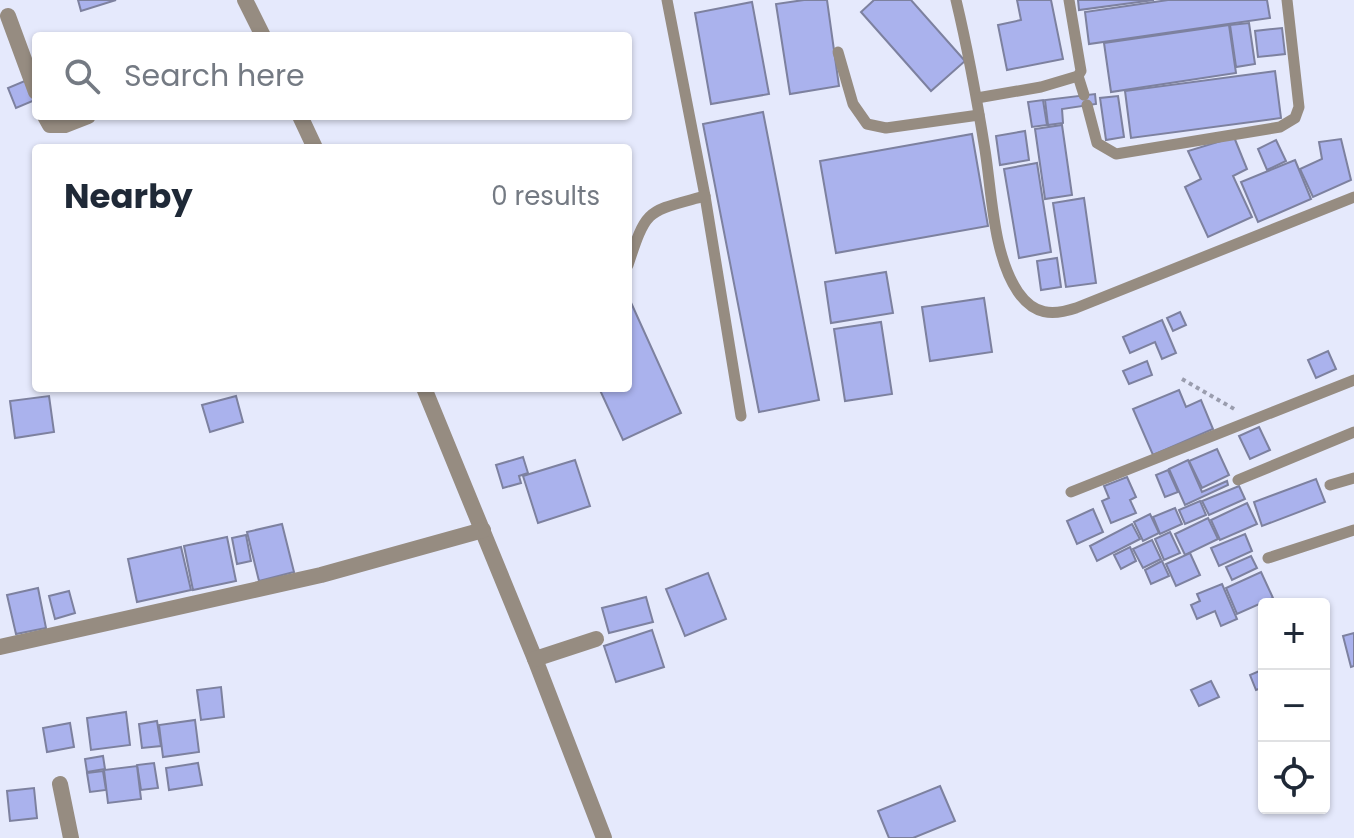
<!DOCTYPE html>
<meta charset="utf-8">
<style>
:root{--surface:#fff;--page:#f6f6f7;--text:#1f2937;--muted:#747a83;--line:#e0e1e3}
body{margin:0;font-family:Poppins,sans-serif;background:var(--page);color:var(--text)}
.controls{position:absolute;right:24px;bottom:24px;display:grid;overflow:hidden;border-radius:8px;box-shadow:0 2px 6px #0004}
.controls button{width:72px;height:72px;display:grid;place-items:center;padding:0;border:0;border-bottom:2px solid var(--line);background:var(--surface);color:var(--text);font:40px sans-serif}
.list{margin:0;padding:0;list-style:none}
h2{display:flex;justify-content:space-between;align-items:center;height:104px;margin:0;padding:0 32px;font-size:34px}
h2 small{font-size:26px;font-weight:400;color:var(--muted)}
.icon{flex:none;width:44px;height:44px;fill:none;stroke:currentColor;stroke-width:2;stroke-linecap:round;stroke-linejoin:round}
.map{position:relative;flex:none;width:1354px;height:838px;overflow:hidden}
.search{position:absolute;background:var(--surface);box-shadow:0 2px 6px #0004;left:32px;top:32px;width:600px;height:88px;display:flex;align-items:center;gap:20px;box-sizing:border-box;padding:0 28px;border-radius:8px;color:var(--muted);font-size:30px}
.panel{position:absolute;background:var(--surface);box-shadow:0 2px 6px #0004;left:32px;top:144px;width:600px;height:248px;border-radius:8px}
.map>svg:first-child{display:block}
.building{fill:#aab2ed;stroke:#7d819f;stroke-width:2}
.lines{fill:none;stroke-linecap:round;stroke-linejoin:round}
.path{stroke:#9a9dae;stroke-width:4;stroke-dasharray:4 4;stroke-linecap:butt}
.service{stroke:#968c81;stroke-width:11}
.minor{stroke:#968c81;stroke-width:16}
</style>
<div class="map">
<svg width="1354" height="838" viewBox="0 0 1354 838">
<rect width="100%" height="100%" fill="#e5e9fc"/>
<g class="building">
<path d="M78,0H116L81,11Z"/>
<path d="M804,0H827L839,86L790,94L776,4Z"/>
<path d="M874,0H911L965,61L931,91L861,12Z"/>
<path d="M1017,0H1051L1063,59L1007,70L998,25L1021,20Z"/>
<path d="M1078,0H1154L1079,10Z"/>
<path d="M1168,0H1267L1270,18L1089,44L1085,12Z"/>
<path d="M752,2L769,94L711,104L695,13Z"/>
<path d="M1249,23L1255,64L1236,67L1230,25Z"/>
<path d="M1229,25L1236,73L1111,92L1104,43Z"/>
<path d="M1282,28L1285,54L1258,57L1255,31Z"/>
<path d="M1275,71L1281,118L1131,138L1125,91Z"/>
<path d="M27,80L35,100L16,108L8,88Z"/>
<path d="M1095,94L1096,104L1062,109L1063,123L1048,125L1045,100Z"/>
<path d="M1118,96L1124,137L1106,140L1100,98Z"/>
<path d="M1043,100L1047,125L1032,127L1028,102Z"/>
<path d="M763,112L819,400L759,412L703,124Z"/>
<path d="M1062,125L1072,195L1045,199L1035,129Z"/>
<path d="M1025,131L1029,160L1000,165L996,136Z"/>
<path d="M972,134L988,226L836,253L820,161Z"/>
<path d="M1234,137L1247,169L1233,176L1252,217L1208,237L1185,187L1201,179L1188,151Z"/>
<path d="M1341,139L1351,180L1313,197L1300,169L1322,159L1319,142Z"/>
<path d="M1276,140L1286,161L1267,170L1258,149Z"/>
<path d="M1295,160L1311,199L1258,222L1241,182Z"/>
<path d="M1037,163L1051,252L1019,258L1004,169Z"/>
<path d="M1084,198L1096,283L1066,287L1053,203Z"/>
<path d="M1057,258L1061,287L1041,290L1037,261Z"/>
<path d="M886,272L893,313L831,323L825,282Z"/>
<path d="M628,296L681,413L623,440L599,388H628Z"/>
<path d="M984,298L992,352L930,361L922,307Z"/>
<path d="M1180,312L1186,325L1173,331L1167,318Z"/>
<path d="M1162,320L1176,353L1162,359L1155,342L1130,353L1123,337Z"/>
<path d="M881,322L892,394L845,401L834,329Z"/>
<path d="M1328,351L1336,369L1316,378L1308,360Z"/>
<path d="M1147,361L1152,375L1129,384L1123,371Z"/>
<path d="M1179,390L1186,407L1201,400L1213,429L1153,455L1133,409Z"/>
<path d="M49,396L54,432L15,438L10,401Z"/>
<path d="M236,396L243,422L210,432L202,405Z"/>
<path d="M1259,427L1270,450L1250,459L1239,436Z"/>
<path d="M1217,449L1229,475L1202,488L1189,461Z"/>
<path d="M523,457L528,473L519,476L521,483L503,488L496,465Z"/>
<path d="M575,460L590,506L538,523L523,476Z"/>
<path d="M1188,460L1202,492L1227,481L1228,485L1185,505L1169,469Z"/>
<path d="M1168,470L1178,492L1165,497L1156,475Z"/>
<path d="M1127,477L1136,497L1130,500L1136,513L1111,523L1102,501L1109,498L1104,486Z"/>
<path d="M1316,479L1325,502L1262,526L1254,502Z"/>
<path d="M1239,486L1245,499L1209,515L1202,501Z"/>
<path d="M1200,501L1206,515L1185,524L1179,510Z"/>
<path d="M1247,503L1257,524L1220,540L1211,520Z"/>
<path d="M1175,508L1182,524L1160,534L1153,517Z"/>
<path d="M1093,509L1103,532L1077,544L1067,521Z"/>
<path d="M1150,514L1159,533L1143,541L1134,522Z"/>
<path d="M1208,518L1218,539L1185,555L1175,534Z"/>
<path d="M282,524L294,572L259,581L247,532Z"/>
<path d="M1132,524L1140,539L1097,561L1090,546Z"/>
<path d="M1170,532L1180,553L1164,560L1155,539Z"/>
<path d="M1245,534L1252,551L1219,566L1211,548Z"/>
<path d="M246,535L251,561L237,564L232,538Z"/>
<path d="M227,537L236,581L193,590L184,546Z"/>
<path d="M1152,540L1161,559L1143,568L1133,549Z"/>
<path d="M181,547L191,590L137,602L128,559Z"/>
<path d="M1130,547L1136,561L1121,569L1114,555Z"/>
<path d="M1190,553L1200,575L1176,586L1166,564Z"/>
<path d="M1251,556L1257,568L1232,580L1226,567Z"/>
<path d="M1162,561L1169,576L1151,584L1145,570Z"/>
<path d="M1261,572L1273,598L1237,614L1226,588Z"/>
<path d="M708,573L726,619L685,636L666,589Z"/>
<path d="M1222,584L1237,619L1221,626L1215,611L1197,619L1191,605L1200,601L1197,594Z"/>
<path d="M38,588L46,628L16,634L7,595Z"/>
<path d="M69,591L75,613L55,619L49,596Z"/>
<path d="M646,597L653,622L609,633L602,608Z"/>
<path d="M652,630L664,667L616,682L604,646Z"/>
<path d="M1354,633V666L1351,667L1343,636Z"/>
<path d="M1264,669V687L1256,690L1250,675Z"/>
<path d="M1211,681L1219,697L1199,706L1191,690Z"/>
<path d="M221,687L224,717L201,720L197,690Z"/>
<path d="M126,712L130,745L91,750L87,718Z"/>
<path d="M195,720L199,752L163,757L159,725Z"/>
<path d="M157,721L161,746L142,748L139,724Z"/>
<path d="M70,723L74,747L47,752L43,728Z"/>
<path d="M103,756L105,769L87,772L85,759Z"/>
<path d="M154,763L158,788L141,790L137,765Z"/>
<path d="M198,763L202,785L169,790L166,768Z"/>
<path d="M137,766L141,799L108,803L104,770Z"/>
<path d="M103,771L106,790L90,792L87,773Z"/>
<path d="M940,786L955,821L913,838H889L878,811Z"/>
<path d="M34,788L37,818L10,821L7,791Z"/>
</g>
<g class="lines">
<path class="path" d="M1182,379L1236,410"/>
<g class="service">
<path d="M667,0L705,196L741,416"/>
<path d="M956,0C968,50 977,100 985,150C992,194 993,255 1018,292C1034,315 1052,316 1076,308L1354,197"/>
<path d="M838,52L853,104L867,124L886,128L979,115"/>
<path d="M1078,76L1084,95"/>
<path d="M977,98L1041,87L1078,76L1081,71L1069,0"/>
<path d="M1087,105L1097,143L1116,154L1280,127L1295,118L1299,107L1287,0"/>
<path d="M628,265C647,207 647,212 705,196"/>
<path d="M1238,480L1354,432"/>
<path d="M1330,485L1354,478"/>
<path d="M1071,492L1354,380"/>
<path d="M1268,558L1354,530"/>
</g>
<g class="minor">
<path d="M245,0L263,36"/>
<path d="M8,16L36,92"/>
<path d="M45,116L50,125H65L88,116"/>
<path d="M300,116L315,148"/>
<path d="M424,388L535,659L604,838"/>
<path d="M0,647L321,575L483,530"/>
<path d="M535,659L596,639"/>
<path d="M60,784L71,838"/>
</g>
</g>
</svg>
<div class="controls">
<button>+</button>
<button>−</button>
<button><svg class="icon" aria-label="locate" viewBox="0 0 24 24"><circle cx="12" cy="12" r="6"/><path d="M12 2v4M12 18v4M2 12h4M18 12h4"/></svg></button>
</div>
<div class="search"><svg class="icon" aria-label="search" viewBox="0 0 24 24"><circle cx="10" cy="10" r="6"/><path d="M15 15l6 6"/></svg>Search here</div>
<section class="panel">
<h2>Nearby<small>0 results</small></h2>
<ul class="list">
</ul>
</section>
</div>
